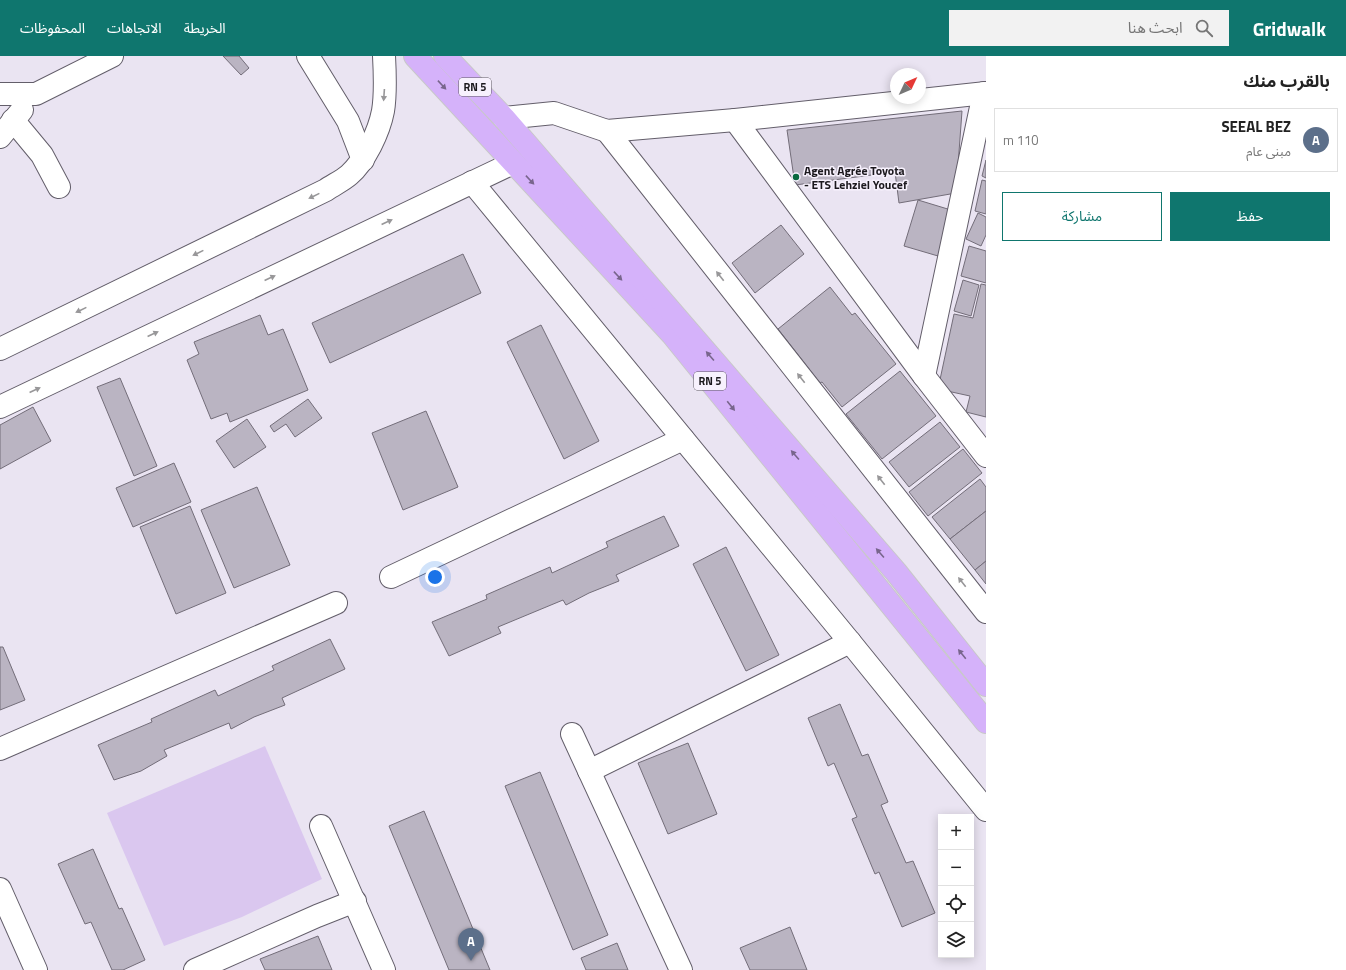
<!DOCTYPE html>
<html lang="ar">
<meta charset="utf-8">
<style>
:root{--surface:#fff;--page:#f2f2f2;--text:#222;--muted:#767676;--line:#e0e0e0;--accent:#0f766e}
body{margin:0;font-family:"Titillium Web","Noto Sans Arabic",sans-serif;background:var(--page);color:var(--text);direction:rtl}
.controls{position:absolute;right:12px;bottom:12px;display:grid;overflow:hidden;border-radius:0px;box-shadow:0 2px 10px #0003}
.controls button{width:36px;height:36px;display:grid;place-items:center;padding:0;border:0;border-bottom:1px solid var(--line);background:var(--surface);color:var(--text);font:20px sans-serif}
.compass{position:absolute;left:890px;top:12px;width:36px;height:36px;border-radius:50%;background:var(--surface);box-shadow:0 2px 10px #0003;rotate:46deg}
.you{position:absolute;left:435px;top:521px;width:14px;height:14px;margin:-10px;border:3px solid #fff;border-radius:50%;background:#1a73e8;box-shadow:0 0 0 6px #1a73e833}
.badge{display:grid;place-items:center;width:26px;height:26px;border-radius:50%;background:var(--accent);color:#fff;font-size:13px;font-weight:700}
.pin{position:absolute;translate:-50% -33px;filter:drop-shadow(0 1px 2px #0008)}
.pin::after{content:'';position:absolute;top:21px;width:14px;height:12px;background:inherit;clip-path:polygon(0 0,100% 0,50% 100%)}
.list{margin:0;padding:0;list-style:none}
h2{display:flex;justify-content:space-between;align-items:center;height:52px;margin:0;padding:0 16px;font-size:17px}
h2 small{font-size:13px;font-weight:400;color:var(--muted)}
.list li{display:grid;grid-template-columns:26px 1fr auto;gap:12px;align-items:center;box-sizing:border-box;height:64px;margin:0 8px 8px;padding:0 8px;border:1px solid var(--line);border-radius:0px}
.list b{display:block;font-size:15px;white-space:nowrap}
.list p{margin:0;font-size:13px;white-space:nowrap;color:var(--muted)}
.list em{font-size:13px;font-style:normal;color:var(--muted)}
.actions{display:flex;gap:8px;padding:12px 16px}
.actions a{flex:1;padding:9px 0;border:1px solid var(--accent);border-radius:0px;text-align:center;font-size:14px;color:var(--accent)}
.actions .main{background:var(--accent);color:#fff}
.icon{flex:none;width:22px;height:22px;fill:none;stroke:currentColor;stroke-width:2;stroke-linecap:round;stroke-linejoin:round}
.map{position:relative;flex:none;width:986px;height:914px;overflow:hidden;direction:ltr}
header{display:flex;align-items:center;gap:24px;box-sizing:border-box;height:56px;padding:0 20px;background:var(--accent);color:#fff}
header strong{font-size:19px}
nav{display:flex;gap:22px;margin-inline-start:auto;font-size:14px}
.search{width:280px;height:36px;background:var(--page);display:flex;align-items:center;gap:10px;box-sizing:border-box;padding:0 14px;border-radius:0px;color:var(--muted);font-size:15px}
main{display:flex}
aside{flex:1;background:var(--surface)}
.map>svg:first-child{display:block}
.green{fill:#dac7ef}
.building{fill:#bab4c2;stroke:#736d79}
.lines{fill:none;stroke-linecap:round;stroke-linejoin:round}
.minor-casing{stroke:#635e6a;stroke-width:24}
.highway-casing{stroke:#c8c8c9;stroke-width:24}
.minor{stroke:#fff;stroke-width:22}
.highway{stroke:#d5b2fa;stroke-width:22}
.oneway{fill:#78658c}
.oneway2{fill:#989799}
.poi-dot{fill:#08693e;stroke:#f7f1fd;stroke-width:1.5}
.labels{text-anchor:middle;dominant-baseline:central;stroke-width:3;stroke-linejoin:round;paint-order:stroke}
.shield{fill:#f7f1fd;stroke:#5d5960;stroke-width:1}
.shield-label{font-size:11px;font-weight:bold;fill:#1b181d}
.poi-label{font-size:12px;font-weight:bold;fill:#1b181d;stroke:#f7f1fd;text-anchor:start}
</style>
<header>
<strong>Gridwalk</strong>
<div class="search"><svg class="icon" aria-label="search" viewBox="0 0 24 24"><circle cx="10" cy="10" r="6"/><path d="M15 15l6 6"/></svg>ابحث هنا</div>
<nav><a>الخريطة</a><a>الاتجاهات</a><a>المحفوظات</a></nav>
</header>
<main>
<aside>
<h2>بالقرب منك<small></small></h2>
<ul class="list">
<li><span class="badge" style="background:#5c6f8a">A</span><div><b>SEEAL BEZ</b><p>مبنى عام</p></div><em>110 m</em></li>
</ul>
<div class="actions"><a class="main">حفظ</a><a>مشاركة</a></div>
</aside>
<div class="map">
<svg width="986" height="914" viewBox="0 0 986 914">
<rect width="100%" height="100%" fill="#eae4f2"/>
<path class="green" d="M265,690L322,823L242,861L164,890L107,757Z"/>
<g class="building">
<path d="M223,0H239L249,12L241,19Z"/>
<path d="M962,55L956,137L899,147L895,116L795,129L787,74Z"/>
<path d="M986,104V122L982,120Z"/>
<path d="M982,124L986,125V158L975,155Z"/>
<path d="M918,144L951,154L938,200L904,190Z"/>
<path d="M978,157L986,161V179L981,190L966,183Z"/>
<path d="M781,169L804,198L755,237L732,207Z"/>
<path d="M969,190L986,195V227L961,220Z"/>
<path d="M463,198L481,237L330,307L312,267Z"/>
<path d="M963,224L979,229L971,260L954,255Z"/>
<path d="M981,228L986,229V361L966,356L970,340L938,333L954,258L973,262Z"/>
<path d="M830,231L852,259L855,257L896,308L842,351L822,326L820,327L778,273Z"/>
<path d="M260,259L268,279L283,273L308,334L230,366L227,357L211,363L187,304L199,298L194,286Z"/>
<path d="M541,269L599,385L564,403L507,286Z"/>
<path d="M900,315L936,360L882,403L846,358Z"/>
<path d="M120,322L157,410L134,420L97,331Z"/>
<path d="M308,343L322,362L295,381L286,368L274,376L270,370Z"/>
<path d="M33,351L51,385L0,413V369Z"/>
<path d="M426,355L458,431L403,454L372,377Z"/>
<path d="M247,363L266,391L234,412L216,385Z"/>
<path d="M940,366L960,391L909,431L889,406Z"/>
<path d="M963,393L982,417L928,460L909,436Z"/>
<path d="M174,407L191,446L133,471L116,432Z"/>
<path d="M980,423L986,431V455L950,483L932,461Z"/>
<path d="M257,431L290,509L234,532L201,454Z"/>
<path d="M190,450L226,537L176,558L140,471Z"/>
<path d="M986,455V505L975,514L950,483Z"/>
<path d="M664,460L679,490L616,519L619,525L589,537L566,549L563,544L498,571L501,577L449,600L432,566L487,543L486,539L550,511L552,517L608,491L606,486Z"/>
<path d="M726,491L779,599L746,615L693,508Z"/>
<path d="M986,505V528L975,514Z"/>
<path d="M330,583L345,613L282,642L285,649L254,661L231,673L229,667L164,694L167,700L141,715L114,724L98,689L152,666L151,663L215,634L218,640L274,614L272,610Z"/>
<path d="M0,591H3L25,644L0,654Z"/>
<path d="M840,648L862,700L868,698L888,746L881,749L906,807L913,805L935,857L902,871L879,816L875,818L852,763L857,761L834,707L828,710L808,662Z"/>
<path d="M688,687L717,758L668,778L638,707Z"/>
<path d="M540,716L608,879L573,894L505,730Z"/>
<path d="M424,755L490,914H449L389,770Z"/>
<path d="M93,793L119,853L122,852L145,904L123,914H112L91,866L85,868L58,808Z"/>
<path d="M790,871L807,914H750L740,892Z"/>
<path d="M318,880L332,914H265L260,903Z"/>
<path d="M617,887L628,914H586L581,902Z"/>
</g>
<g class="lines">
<g class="minor-casing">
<g id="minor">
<path d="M308,0L348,65L363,104"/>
<path d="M0,38H36L112,0"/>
<path d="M504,62L554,57L607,75L735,64L986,37"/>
<path d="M13,64L42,99L59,131"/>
<path d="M735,64L924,320L986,400"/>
<path d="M607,75L986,556"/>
<path d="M0,81L22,54"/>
<path d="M472,126L850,586L986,754"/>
<path d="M0,293L326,134C333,129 342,125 349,119C365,105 379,76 383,55C386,37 385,18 384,0"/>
<path d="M924,320L984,37"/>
<path d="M0,351L513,107"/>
<path d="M391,521L683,383"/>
<path d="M572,678L681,914"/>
<path d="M0,693L336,547"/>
<path d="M589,715L850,586"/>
<path d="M321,770L384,914"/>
<path d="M0,833L36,914"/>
<path d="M195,914L317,860L355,845"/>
</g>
</g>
<g class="highway-casing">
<g id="highway">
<path d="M415,0L672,278L986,666"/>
<path d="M445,0L504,62L896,516L986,629"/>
</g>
</g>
<use href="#minor" class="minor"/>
<use href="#highway" class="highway"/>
</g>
<defs><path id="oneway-solid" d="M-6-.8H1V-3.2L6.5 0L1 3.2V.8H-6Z"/></defs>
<g class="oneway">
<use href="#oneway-solid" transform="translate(442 29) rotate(47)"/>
<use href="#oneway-solid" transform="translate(530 124) rotate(47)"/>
<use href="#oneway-solid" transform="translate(618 220) rotate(47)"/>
<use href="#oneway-solid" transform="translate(710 300) rotate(-131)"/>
<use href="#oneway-solid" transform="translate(731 350) rotate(51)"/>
<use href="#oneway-solid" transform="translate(795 399) rotate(-131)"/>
<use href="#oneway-solid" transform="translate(880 497) rotate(-131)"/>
<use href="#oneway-solid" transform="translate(962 598) rotate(-129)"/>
</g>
<g class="oneway2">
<use href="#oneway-solid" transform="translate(384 39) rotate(94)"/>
<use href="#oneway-solid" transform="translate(314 140) rotate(154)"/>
<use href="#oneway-solid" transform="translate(387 166) rotate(-25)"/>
<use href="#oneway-solid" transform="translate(198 197) rotate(154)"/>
<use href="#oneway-solid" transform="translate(720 220) rotate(-128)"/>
<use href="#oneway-solid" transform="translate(270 222) rotate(-25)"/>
<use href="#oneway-solid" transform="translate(81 254) rotate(154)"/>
<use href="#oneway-solid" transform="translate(153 278) rotate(-25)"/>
<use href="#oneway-solid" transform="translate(801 322) rotate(-128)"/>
<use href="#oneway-solid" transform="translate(35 334) rotate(-25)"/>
<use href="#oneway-solid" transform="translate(881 424) rotate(-128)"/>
<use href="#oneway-solid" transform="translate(962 526) rotate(-128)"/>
</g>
<circle class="poi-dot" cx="796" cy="121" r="4"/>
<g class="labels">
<g class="shield">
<rect x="459" y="22" width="32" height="18" rx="3"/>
<rect x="694" y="316" width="32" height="18" rx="3"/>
</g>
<g class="shield-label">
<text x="475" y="31">RN 5</text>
<text x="710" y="325">RN 5</text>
</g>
<g class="poi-label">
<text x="804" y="114">Agent Agrée Toyota<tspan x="804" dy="14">- ETS Lehziel Youcef</tspan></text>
</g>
</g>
</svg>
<div class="controls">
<button>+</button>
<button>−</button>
<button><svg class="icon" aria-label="locate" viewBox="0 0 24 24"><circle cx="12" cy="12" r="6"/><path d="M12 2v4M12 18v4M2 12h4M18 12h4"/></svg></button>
<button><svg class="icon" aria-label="layers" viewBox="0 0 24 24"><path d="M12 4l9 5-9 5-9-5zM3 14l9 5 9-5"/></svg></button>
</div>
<svg class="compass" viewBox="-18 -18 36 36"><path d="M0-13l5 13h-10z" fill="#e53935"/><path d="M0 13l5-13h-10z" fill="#767676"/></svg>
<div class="you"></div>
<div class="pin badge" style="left:471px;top:905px;background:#5c6f8a">A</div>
</div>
</main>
